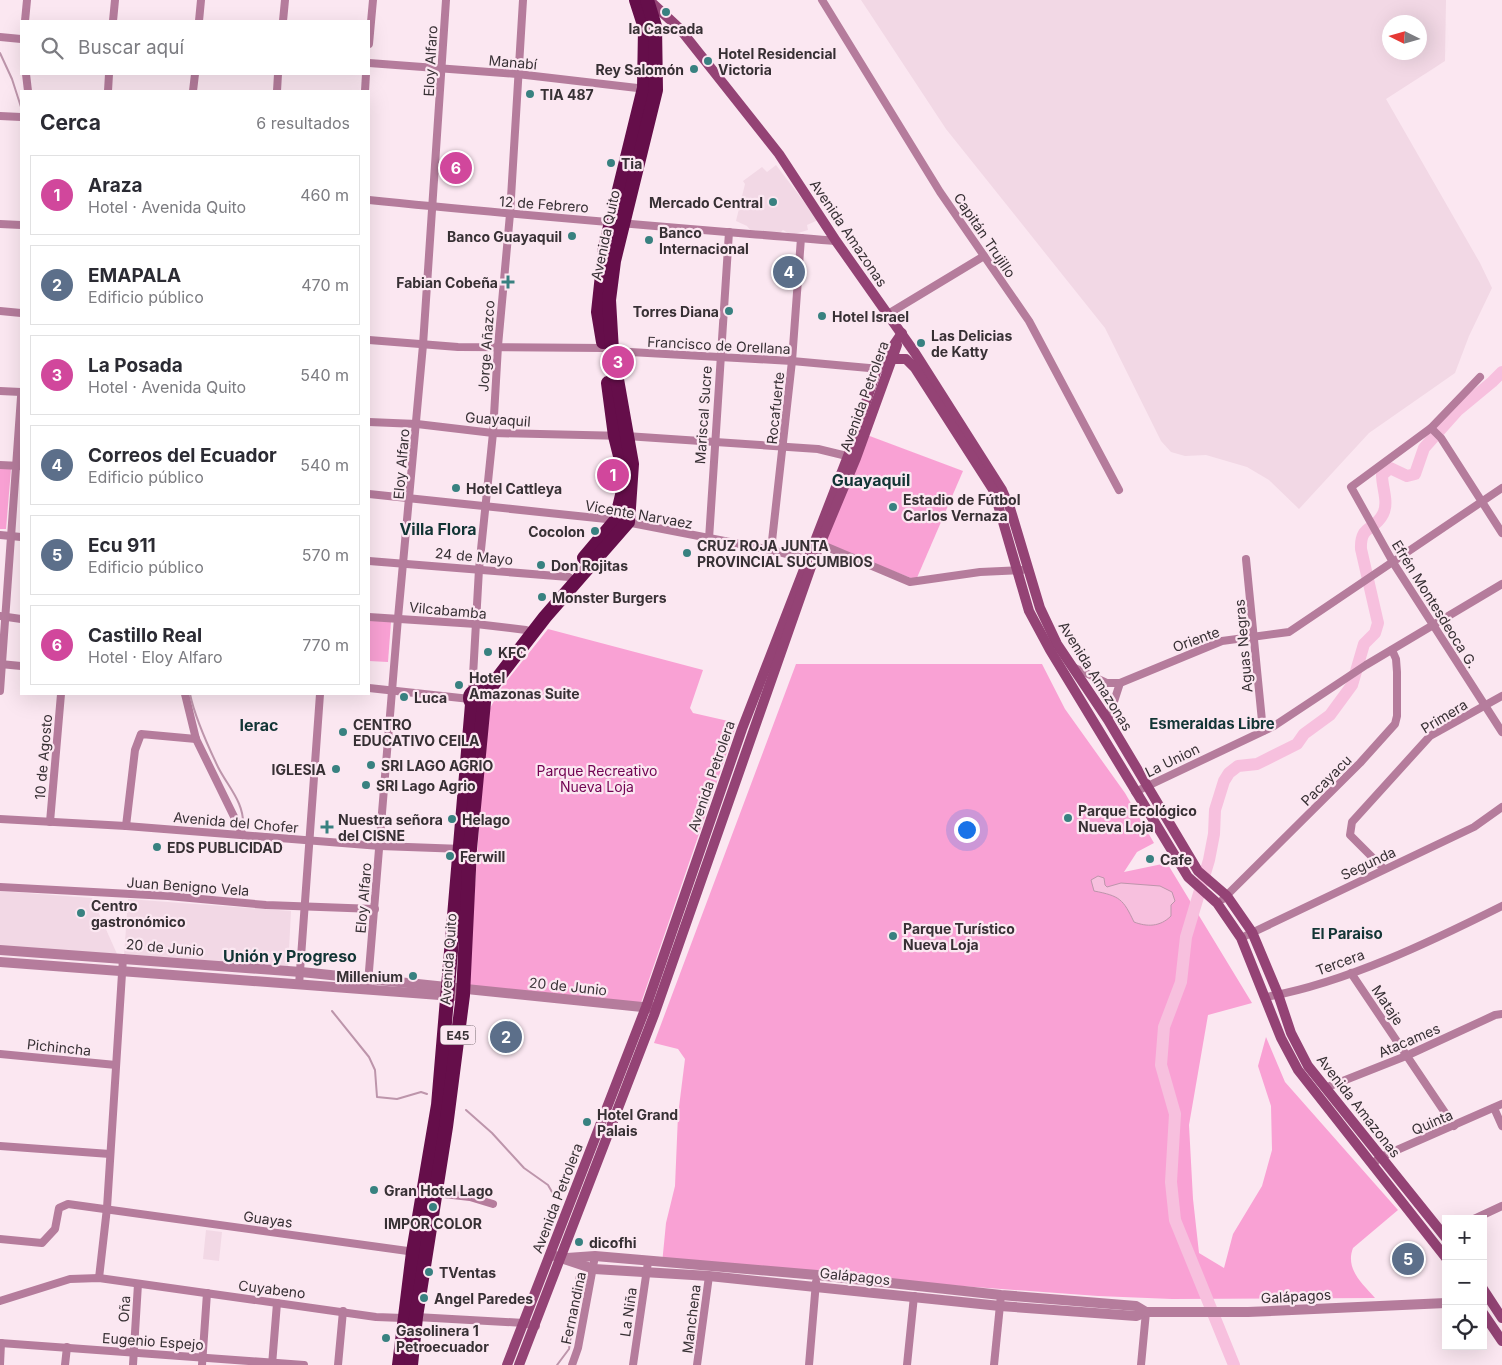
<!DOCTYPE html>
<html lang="es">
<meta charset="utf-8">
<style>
:root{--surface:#fff;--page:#f2f2f3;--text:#2b2b33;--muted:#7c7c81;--line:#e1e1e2;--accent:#7c3aed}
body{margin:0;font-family:Inter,sans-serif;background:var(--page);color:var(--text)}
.controls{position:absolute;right:15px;bottom:15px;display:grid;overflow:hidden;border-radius:0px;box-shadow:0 5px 20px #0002}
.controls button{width:45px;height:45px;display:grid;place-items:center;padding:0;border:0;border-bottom:1px solid var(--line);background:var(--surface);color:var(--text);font:25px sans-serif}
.compass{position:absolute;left:1382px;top:15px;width:45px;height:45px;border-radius:50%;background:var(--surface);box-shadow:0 5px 20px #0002;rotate:275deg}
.you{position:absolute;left:966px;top:829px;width:18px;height:18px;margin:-12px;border:4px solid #fff;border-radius:50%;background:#1a73e8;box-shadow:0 0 0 8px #1a73e833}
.badge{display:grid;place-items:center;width:32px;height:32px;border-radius:50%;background:var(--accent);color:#fff;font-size:16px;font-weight:700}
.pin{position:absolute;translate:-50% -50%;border:2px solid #fff;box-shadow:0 1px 5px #0006}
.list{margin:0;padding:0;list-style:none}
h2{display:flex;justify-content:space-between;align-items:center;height:65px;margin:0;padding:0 20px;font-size:21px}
h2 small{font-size:16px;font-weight:400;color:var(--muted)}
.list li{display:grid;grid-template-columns:32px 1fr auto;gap:15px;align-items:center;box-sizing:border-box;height:80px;margin:0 10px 10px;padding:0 10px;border:1px solid var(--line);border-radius:0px}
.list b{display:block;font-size:19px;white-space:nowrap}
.list p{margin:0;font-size:16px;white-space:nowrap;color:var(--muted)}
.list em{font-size:16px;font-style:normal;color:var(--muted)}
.icon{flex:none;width:28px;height:28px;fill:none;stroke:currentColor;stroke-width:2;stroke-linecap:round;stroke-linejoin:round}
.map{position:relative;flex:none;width:1502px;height:1365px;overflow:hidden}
.search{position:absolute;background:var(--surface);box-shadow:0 5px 20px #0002;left:20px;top:20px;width:350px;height:55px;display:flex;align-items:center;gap:12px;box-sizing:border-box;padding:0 18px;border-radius:0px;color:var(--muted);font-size:19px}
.panel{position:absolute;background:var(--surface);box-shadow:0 5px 20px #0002;left:20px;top:90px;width:350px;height:605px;border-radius:0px}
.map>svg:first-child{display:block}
.built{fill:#f2d8e5;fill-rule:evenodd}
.green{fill:#f9a1d4}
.water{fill:#f7c0de;stroke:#bd95ab}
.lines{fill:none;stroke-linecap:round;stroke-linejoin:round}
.stream{stroke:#bd95ab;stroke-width:2}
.river{stroke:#f7c0de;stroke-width:12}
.minor{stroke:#b57c9c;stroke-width:8}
.tertiary{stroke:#b57c9c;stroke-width:10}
.secondary{stroke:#944375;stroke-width:10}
.trunk{stroke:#650e4a;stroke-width:14}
.poi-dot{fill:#388180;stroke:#fbe7f1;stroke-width:2}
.labels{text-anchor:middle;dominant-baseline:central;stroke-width:4.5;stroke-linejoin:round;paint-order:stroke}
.shield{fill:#fbe7f1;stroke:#72676d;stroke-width:1}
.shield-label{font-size:12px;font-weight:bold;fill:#373034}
.poi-label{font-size:14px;font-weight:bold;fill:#373034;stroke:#fbe7f1;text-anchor:start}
.street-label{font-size:14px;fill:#373034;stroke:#fbe7f1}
.park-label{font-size:14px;fill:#710352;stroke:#fbe7f1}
.neighbourhood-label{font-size:15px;font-weight:bold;fill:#123535;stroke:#fbe7f1}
.quarter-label{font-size:16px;font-weight:bold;fill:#123535;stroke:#fbe7f1}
</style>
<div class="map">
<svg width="1502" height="1365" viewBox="0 0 1502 1365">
<rect width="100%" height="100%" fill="#fbe7f1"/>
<g class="built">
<path d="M861,0H1446L1445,61L1386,99L1480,263L1492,288L1469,336L1455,373L1369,433L1299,509L1269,480L1247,467L1206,455L1185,456L1171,452L1161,441L1105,328L946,129ZM1390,22H1420V52H1390Z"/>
<path d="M776,165L818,220L807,225L808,230L791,235L783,230L780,233L751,231L747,226L736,221L745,184L743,181L762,167L767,172Z"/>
<path d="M0,891L92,898L117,954L0,946Z"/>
<path d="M128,899L291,911L288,969L124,956Z"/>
<path d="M206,1230L222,1232L219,1261L203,1259Z"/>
</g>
<g class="green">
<path d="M867,435L963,471L916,580L825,544Z"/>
<path d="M0,468L11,469L6,529H0Z"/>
<path d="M369,620L391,622L388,662L369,661Z"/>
<path d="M548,629L703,670L690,708L693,713L737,723L641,1003L468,985L487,714L501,688Z"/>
<path d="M796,664H1042L1065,709L1125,793L1154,843L1137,852L1124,872L1167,863L1252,1003L1208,1015L1189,1125L1193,1199L1199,1253L1224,1268L1233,1234L1262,1186L1272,1150L1271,1106L1258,1066L1266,1037L1285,1082L1398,1210L1353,1248C1345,1269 1362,1283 1375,1298L1172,1299L1098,1296L662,1264L666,1223L675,1186L678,1115L685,1059L678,1049L654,1043Z"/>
</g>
<path class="water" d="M1098,876L1104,878L1105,885L1107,887L1121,883L1160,886L1172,892L1175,901L1171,905V916C1160,927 1147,927 1134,922C1123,899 1120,896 1094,891L1091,880Z"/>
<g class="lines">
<g class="stream">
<path d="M0,53L12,79L21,107"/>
<path d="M190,694C195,718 207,744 218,767C228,787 245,803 243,827"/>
<path d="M332,1011L369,1057L375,1070L377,1097L397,1099L421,1092L427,1094"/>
<path d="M466,1110L492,1133L524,1168L548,1185L556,1199"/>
<path d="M557,1365L569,1349L578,1285L576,1277"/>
</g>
<path class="river" d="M1234,1365L1175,1220L1171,1182L1175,1114L1161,1065L1164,1027L1181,982L1186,937L1209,860L1214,834L1215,810L1224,781L1229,773L1238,766L1257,764L1297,744L1304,734L1330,715L1352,685L1364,644L1375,633L1378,623L1361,549C1360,524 1374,532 1383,514C1389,502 1382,488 1382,475L1390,468L1407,476L1415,474L1424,448L1457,411L1492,382L1502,372"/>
<g class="minor">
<path d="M822,0L940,192L1029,321L1119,490"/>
<path d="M25,21L27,0"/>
<path d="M113,21L115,0"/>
<path d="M199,21L201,0"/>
<path d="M283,21L285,0"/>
<path d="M0,37L21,39"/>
<path d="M369,44L373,0"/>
<path d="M369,63L517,74L646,89"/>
<path d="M26,74L28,91"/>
<path d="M108,91L109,74"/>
<path d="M193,91L195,74"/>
<path d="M277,91L278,74"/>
<path d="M365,91L366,74"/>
<path d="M0,116L21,117"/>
<path d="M369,200C525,216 680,228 836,241"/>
<path d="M0,224L21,225"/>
<path d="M0,311L21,313"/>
<path d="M888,314L984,256"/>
<path d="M369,340L458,347L604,348L612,351L792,361L880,369"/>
<path d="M1480,377L1431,428L1351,487L1394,564L1502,732"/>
<path d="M0,391L21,392"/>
<path d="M369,422L417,424L493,433L626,436L818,449L851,457"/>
<path d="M1431,428L1441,438L1502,533"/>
<path d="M0,465L21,466"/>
<path d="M369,494L616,520L771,550L811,560"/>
<path d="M0,535L21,537"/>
<path d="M709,539L729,232"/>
<path d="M820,544L910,582L980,572L1022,570"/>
<path d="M771,550L792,361L801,238"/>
<path d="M1246,559L1263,731"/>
<path d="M369,561L569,577L575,583"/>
<path d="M0,616L21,619"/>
<path d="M369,617L476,624L526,630"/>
<path d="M0,664L21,666"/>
<path d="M1073,667L1107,683H1120L1222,641L1289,632L1502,488"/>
<path d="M369,688L470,699"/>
<path d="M0,691L21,397"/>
<path d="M185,694L196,739L243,835"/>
<path d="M472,694L479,569L493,433L498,346L510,214L523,0"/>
<path d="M1108,720L1120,683"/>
<path d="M1135,792L1274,726L1366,665L1502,584"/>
<path d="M0,819L126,826L380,846L463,849"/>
<path d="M50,822L61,694"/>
<path d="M126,826L135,750L141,734L196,739"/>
<path d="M1384,869L1350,835L1352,822L1430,736L1502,696"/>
<path d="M0,887L168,896L266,905L375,909"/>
<path d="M1223,899L1360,763L1395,724L1397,716V672L1396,659L1392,650"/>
<path d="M1241,938L1474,827L1502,807"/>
<path d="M1351,973L1454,1126"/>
<path d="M368,983L398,618L423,345L446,0"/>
<path d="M299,985L320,694"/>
<path d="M1266,997C1345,983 1430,942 1502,906"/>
<path d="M0,1054L116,1065"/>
<path d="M1325,1088L1406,1056L1495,1015L1502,1014"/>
<path d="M1494,1108L1502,1126"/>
<path d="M0,1146L110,1154"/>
<path d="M1372,1164L1381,1157L1502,1104"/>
<path d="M435,1193L470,1197L493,1204"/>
<path d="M1474,1219L1502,1206"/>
<path d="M0,1239L42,1243L55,1229L59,1208L68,1204L415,1252"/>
<path d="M99,1278L107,1208L123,958"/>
<path d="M0,1301L70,1279L99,1278L376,1317L403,1318"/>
<path d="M416,1317L524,1323L536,1326"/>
<path d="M0,1343L304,1365"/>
<path d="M0,1365L1,1343"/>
<path d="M65,1365L67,1347"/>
<path d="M133,1365L138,1284"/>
<path d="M202,1365L207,1293"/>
<path d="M272,1365L277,1303"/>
<path d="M338,1365L343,1311"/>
<path d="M572,1365L578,1348L595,1256"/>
<path d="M633,1365L648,1262"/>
<path d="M697,1365L709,1276"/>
<path d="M809,1365L816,1282"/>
<path d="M907,1365L914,1296"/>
<path d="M994,1365L1001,1295"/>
<path d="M1141,1365L1146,1312"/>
</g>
<g class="tertiary">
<path d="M0,950L301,972L652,1008"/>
<path d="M0,962L453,996"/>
<path d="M552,1255L594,1269L709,1276L1000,1306L1136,1316L1146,1312H1248L1446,1303"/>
<path d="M567,1258L595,1256L817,1275L1001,1295L1136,1306L1146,1312"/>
</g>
<g class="secondary">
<path d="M649,0L680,29L779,154L836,241L915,353L1002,490L1010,508L1040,608L1057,644L1108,720L1198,871L1227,896L1252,932L1278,994L1291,1033L1308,1066L1446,1238"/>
<path d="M893,359H906L915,368L994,491L1029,611L1050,650L1188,877L1217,903L1241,938L1281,1038L1298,1070L1446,1258"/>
<path d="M1483,1289L1502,1318"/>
<path d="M1483,1313L1502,1341"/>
<path d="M507,1365L646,1007L742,729L848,456L877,369L902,333"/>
<path d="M519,1365L654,1015L813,561L856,458L897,345"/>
</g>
<g class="trunk">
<path d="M603,342L598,312L605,247L644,88L645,28L636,0"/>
<path d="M584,558L616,520L623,491L622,464L615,436L608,383"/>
<circle cx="477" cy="698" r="7"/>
<path d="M484,696L545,617L628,522L632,464L612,351L609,300L614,261L656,90L655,26L647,0"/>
<path d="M399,1365L413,1252L438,1105L472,704"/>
<path d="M411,1365L416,1317L446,1127L463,995L470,849L484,702"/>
</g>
</g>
<g class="poi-dot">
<circle cx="666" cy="12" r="5"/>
<circle cx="708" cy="61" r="5"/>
<circle cx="694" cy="69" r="5"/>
<circle cx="530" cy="94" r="5"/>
<circle cx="611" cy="163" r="5"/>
<circle cx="773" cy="202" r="5"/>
<circle cx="572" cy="236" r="5"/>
<circle cx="649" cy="240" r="5"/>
<path d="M505.5 274.5h5v5h5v5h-5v5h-5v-5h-5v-5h5z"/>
<circle cx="729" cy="311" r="5"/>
<circle cx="822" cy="316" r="5"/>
<circle cx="921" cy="343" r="5"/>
<circle cx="456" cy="488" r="5"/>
<circle cx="893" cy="507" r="5"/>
<circle cx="595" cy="531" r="5"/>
<circle cx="687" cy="553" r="5"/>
<circle cx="541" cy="565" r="5"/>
<circle cx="542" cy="597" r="5"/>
<circle cx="488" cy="652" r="5"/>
<circle cx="459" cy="685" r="5"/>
<circle cx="404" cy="697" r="5"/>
<circle cx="343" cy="732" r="5"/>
<circle cx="371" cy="765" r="5"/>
<circle cx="336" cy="769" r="5"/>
<circle cx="366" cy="785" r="5"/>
<circle cx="1068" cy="818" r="5"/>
<circle cx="452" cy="819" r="5"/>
<path d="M324.5 819.5h5v5h5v5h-5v5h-5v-5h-5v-5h5z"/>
<circle cx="157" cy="847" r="5"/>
<circle cx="450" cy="856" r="5"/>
<circle cx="1150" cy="859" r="5"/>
<circle cx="81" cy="913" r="5"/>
<circle cx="893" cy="936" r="5"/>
<circle cx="413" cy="976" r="5"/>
<circle cx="587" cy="1122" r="5"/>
<circle cx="374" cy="1190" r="5"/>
<circle cx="433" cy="1207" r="5"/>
<circle cx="579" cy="1242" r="5"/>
<circle cx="429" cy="1272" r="5"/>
<circle cx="424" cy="1298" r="5"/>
<circle cx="386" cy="1338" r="5"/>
</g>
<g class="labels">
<rect class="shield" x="440.5" y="1025.5" width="35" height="19" rx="4"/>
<g class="shield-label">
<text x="458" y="1035">E45</text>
</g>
<g class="poi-label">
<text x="666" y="28" text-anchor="middle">la Cascada</text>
<text x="718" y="53">Hotel Residencial<tspan x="718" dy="16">Victoria</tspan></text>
<text x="684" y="69" text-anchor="end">Rey Salomón</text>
<text x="540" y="94">TIA 487</text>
<text x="621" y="163">Tia</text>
<text x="763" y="202" text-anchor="end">Mercado Central</text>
<text x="659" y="232">Banco<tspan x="659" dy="16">Internacional</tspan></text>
<text x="562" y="236" text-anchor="end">Banco Guayaquil</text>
<text x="498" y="282" text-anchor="end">Fabian Cobeña</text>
<text x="719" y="311" text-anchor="end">Torres Diana</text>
<text x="832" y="316">Hotel Israel</text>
<text x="931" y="335">Las Delicias<tspan x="931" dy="16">de Katty</tspan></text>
<text x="466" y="488">Hotel Cattleya</text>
<text x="903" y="499">Estadio de Fútbol<tspan x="903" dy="16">Carlos Vernaza</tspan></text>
<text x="585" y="531" text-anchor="end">Cocolon</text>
<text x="697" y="545">CRUZ ROJA JUNTA<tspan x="697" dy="16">PROVINCIAL SUCUMBIOS</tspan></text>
<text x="551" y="565">Don Rojitas</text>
<text x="552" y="597">Monster Burgers</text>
<text x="498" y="652">KFC</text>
<text x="469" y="677">Hotel<tspan x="469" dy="16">Amazonas Suite</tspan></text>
<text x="414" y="697">Luca</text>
<text x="353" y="724">CENTRO<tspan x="353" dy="16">EDUCATIVO CEILA</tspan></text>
<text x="381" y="765">SRI LAGO AGRIO</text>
<text x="326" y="769" text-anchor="end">IGLESIA</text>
<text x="376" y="785">SRI Lago Agrio</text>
<text x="1078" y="810">Parque Ecológico<tspan x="1078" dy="16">Nueva Loja</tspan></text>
<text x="338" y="819">Nuestra señora<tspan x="338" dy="16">del CISNE</tspan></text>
<text x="462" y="819">Helago</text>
<text x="167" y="847">EDS PUBLICIDAD</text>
<text x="460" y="856">Ferwill</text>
<text x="1160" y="859">Cafe</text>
<text x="91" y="905">Centro<tspan x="91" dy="16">gastronómico</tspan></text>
<text x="903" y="928">Parque Turístico<tspan x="903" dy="16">Nueva Loja</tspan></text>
<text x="403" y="976" text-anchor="end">Millenium</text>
<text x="597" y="1114">Hotel Grand<tspan x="597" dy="16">Palais</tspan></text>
<text x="384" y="1190">Gran Hotel Lago</text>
<text x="433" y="1223" text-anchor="middle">IMPOR COLOR</text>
<text x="589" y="1242">dicofhi</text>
<text x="439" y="1272">TVentas</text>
<text x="434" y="1298">Angel Paredes</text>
<text x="396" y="1330">Gasolinera 1<tspan x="396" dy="16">Petroecuador</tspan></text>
</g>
<g class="street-label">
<text transform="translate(430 61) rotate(-87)">Eloy Alfaro</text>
<text transform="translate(513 62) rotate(5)">Manabí</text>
<text transform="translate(544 204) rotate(4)">12 de Febrero</text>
<text transform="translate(849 233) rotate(56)">Avenida Amazonas</text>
<text transform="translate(605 235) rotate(-78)">Avenida Quito</text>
<text transform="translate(985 235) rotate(56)">Capitán Trujillo</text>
<text transform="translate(719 345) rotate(3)">Francisco de Orellana</text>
<text transform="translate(486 346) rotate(-86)">Jorge Añazco</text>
<text transform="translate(864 396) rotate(-70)">Avenida Petrolera</text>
<text transform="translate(775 408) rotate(-84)">Rocafuerte</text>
<text transform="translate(703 415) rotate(-86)">Mariscal Sucre</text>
<text transform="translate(498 419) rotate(4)">Guayaquil</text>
<text transform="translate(401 464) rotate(-85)">Eloy Alfaro</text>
<text transform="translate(639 514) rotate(10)">Vicente Narvaez</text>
<text transform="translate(474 556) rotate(5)">24 de Mayo</text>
<text transform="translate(1435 604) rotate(58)">Efrén Montesdeoca G.</text>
<text transform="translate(448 610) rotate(5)">Vilcabamba</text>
<text transform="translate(1196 639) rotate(-20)">Oriente</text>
<text transform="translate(1243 646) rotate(-95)">Aguas Negras</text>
<text transform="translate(1096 676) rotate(58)">Avenida Amazonas</text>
<text transform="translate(1444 716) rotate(-31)">Primera</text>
<text transform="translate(43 757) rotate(-85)">10 de Agosto</text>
<text transform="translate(1172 760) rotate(-26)">La Union</text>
<text transform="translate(711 776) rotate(-71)">Avenida Petrolera</text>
<text transform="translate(1326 780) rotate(-45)">Pacayacu</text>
<text transform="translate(236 822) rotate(5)">Avenida del Chofer</text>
<text transform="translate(1368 863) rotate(-25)">Segunda</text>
<text transform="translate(188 886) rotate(4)">Juan Benigno Vela</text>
<text transform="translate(363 898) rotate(-85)">Eloy Alfaro</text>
<text transform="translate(165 947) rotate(5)">20 de Junio</text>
<text transform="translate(448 959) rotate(-86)">Avenida Quito</text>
<text transform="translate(1340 962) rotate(-20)">Tercera</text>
<text transform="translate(568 986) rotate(6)">20 de Junio</text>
<text transform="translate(1388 1005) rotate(56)">Mataje</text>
<text transform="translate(1409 1040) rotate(-23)">Atacames</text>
<text transform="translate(59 1047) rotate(6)">Pichincha</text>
<text transform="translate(1359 1106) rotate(52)">Avenida Amazonas</text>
<text transform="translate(1432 1122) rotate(-23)">Quinta</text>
<text transform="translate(557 1198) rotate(-69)">Avenida Petrolera</text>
<text transform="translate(268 1219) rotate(8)">Guayas</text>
<text transform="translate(855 1276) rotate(6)">Galápagos</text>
<text transform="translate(272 1289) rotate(7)">Cuyabeno</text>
<text transform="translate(1296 1296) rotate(-3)">Galápagos</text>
<text transform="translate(573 1308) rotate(-78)">Fernandina</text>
<text transform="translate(124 1309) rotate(-86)">Oña</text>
<text transform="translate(628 1312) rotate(-82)">La Niña</text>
<text transform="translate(691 1319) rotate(-83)">Manchena</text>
<text transform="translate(153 1341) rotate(4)">Eugenio Espejo</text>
</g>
<g class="park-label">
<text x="597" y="770">Parque Recreativo<tspan x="597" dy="16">Nueva Loja</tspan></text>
</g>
<g class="neighbourhood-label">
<text x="1212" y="723">Esmeraldas Libre</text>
<text x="1347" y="933">El Paraiso</text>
</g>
<g class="quarter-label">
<text x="871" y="480">Guayaquil</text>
<text x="438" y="529">Villa Flora</text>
<text x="259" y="725">Ierac</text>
<text x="290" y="956">Unión y Progreso</text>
</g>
</g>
</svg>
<div class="controls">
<button>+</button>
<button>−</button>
<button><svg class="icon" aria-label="locate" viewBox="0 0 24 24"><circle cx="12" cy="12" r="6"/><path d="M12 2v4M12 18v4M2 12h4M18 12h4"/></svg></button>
</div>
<svg class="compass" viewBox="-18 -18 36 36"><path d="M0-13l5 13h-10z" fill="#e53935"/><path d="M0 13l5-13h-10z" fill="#7c7c81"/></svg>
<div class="you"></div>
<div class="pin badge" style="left:613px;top:475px;background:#d1479c">1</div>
<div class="pin badge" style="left:506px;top:1037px;background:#5c6f8a">2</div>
<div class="pin badge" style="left:618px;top:362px;background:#d1479c">3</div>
<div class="pin badge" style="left:789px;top:272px;background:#5c6f8a">4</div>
<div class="pin badge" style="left:1408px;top:1259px;background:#5c6f8a">5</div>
<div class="pin badge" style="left:456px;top:168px;background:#d1479c">6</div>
<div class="search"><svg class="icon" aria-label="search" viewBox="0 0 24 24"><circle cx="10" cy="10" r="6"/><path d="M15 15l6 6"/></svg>Buscar aquí</div>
<section class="panel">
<h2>Cerca<small>6 resultados</small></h2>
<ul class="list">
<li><span class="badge" style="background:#d1479c">1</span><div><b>Araza</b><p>Hotel · Avenida Quito</p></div><em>460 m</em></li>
<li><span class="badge" style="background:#5c6f8a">2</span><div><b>EMAPALA</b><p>Edificio público</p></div><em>470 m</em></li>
<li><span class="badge" style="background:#d1479c">3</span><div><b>La Posada</b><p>Hotel · Avenida Quito</p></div><em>540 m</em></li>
<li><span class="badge" style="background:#5c6f8a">4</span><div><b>Correos del Ecuador</b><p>Edificio público</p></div><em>540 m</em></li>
<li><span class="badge" style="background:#5c6f8a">5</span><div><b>Ecu 911</b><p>Edificio público</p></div><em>570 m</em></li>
<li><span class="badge" style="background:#d1479c">6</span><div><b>Castillo Real</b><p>Hotel · Eloy Alfaro</p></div><em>770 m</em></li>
</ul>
</section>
</div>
